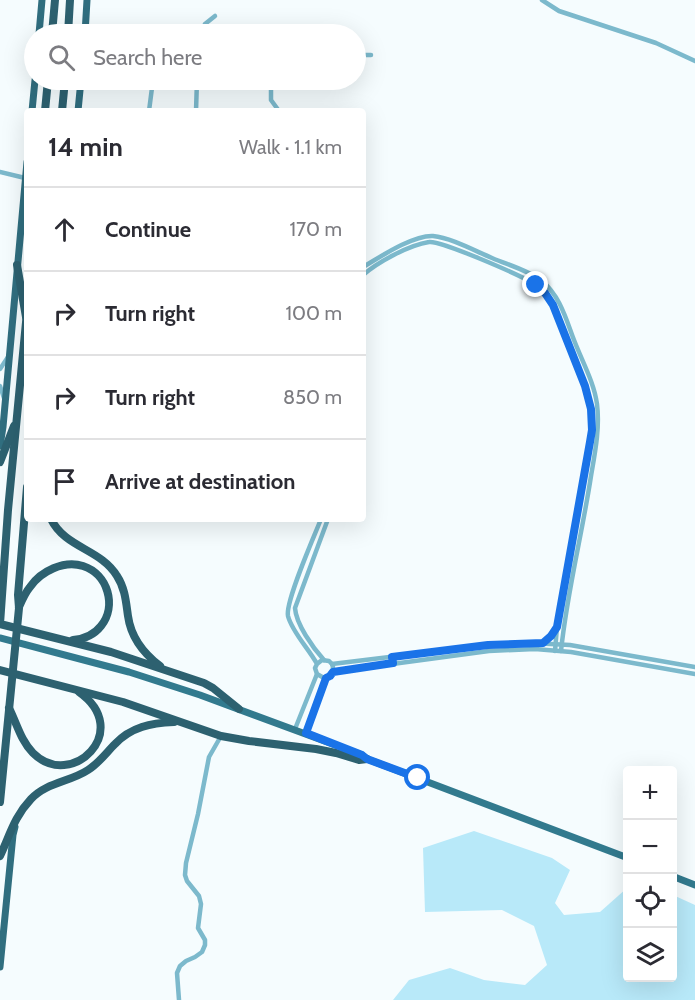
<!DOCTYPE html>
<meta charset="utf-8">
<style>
:root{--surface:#fff;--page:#f7f7f7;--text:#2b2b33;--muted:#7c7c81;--line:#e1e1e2}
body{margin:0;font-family:Cabin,sans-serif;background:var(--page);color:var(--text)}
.controls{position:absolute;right:18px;bottom:18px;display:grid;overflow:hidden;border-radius:6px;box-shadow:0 6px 24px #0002}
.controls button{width:54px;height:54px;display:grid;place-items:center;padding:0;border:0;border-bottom:2px solid var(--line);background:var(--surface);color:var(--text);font:30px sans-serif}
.stop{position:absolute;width:18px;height:18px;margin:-14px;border:4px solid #1a73e8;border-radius:50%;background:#fff}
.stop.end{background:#1a73e8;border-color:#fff;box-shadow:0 2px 6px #0008}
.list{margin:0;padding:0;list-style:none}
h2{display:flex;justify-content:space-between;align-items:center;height:78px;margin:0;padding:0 24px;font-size:26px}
h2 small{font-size:20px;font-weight:400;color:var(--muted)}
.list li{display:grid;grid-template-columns:39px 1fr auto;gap:18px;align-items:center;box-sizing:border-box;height:84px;padding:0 24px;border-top:2px solid var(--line)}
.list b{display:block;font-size:22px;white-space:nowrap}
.list em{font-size:20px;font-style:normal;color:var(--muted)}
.icon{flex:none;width:33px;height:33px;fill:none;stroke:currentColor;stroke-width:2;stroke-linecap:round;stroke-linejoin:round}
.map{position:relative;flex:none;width:695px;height:1000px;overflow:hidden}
.search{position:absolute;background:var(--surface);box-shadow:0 6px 24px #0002;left:24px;top:24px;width:342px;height:66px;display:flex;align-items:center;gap:15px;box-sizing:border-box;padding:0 21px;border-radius:33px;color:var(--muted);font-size:22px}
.panel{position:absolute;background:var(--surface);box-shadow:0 6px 24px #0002;left:24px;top:108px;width:342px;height:414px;border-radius:6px}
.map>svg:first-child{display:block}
.green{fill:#b8e9f9}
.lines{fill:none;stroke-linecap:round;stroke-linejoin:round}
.minor{stroke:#7cb9cc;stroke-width:4.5}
.primary{stroke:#327a8e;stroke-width:7}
.trunk{stroke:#306e7f;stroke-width:7}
.motorway{stroke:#2d6170;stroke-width:8}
.route{stroke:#1a73e8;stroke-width:8}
</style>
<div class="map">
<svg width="695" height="1000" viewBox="0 0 695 1000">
<rect width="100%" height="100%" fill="#f5fcfe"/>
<path class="green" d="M474,831L552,858L570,870L555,903L564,915L600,912L627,888L628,978H672L673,895L695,905V1000H393L409,980L450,968L484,980L525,985L547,965L534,926L502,910L425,912L423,848Z"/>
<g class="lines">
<g class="minor">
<path d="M542,0L559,11L656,43L695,61"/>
<path d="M200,34L205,24L215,16"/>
<path d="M356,55H371"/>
<path d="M271,80V100L279,111"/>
<path d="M153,81L196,83"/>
<path d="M149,111L153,80"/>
<path d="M196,111L197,80"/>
<path d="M0,172L25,178"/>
<path d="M363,267C380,257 413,235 433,236C452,238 475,251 492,258C508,265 528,270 542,281C560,296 566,319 574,340C582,361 594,382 597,404C600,428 595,453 591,476C582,535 567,592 561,651"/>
<path d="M363,275C378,262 409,245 429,242C440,240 517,274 531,282C541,287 548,296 553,305L588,393L591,409L592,430L557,627L555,651"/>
<path d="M0,369L8,357"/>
<path d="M0,386L4,398"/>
<path d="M543,643L556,629"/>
<path d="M324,660C313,648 296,624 295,608L328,519"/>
<path d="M317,664L322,660L329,661C333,664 334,669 332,674L324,678L317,674L315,668L317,664C309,649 292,632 288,616C285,602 314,537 321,519"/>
<path d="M332,664L488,645L532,643L570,645L695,667"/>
<path d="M333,672L489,651L535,649L571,652L695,674"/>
<path d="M295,729L317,674"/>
<path d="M306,733L326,678"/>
<path d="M179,1000L177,973L180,966L186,961L195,957L202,952L205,945V940L198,928L201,904L199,896L187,881L185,875L186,863L198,814L209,757L221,736"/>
</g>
<g class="primary">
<path d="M0,638L129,672L200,695L338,746L362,755L367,759L628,858"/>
<path d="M672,876L695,885"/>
</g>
<g class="trunk">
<path d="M39,34L42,0"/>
<path d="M85,34L87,0"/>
<path d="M32,111L35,80"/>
<path d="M78,111L81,80"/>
<path d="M0,446L3,427L27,162"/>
<path d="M0,967L13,835L15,827"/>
</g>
<g class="motorway">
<path d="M52,34L55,0"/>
<path d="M68,34L70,0"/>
<path d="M45,111L48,80"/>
<path d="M62,111L65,80"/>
<path d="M17,265L26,317"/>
<path d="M27,312L8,510L0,624L111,652L204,683L213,688L239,709"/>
<path d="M0,462L14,426"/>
<path d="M51,519C65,548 101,549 117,576C125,588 126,602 128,616C131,638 143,653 160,666"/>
<path d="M19,607C22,600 25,593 30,587C41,571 64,560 83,566C108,574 117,606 101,626C94,635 84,639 73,640"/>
<path d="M0,670L123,702L221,736L249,741L316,749L336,753L359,760L367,759"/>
<path d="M9,708C17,724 21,741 33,753C71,791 134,731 79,692"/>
<path d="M0,802L19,608L18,595L27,487"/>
<path d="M0,856C10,835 14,817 31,799C47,782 70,782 88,770C99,763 106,753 115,744C131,727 151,723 174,722"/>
</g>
</g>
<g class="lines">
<path class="route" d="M418,778L367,759L362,755L306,733L326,678L330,676L333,672L393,663L392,657L488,645L543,643L551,636L557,627L590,442L592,430L591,409L585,386L553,305L545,293L536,285"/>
</g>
</svg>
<div class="controls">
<button>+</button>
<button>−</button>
<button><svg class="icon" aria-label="locate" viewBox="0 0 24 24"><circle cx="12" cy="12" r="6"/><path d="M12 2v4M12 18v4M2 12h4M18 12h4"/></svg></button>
<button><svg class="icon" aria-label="layers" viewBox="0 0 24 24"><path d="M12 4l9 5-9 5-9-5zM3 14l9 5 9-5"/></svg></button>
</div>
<div class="stop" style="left:418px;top:778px"></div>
<div class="stop end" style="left:536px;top:285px"></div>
<div class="search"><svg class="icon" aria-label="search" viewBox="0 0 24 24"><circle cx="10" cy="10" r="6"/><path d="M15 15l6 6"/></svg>Search here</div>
<section class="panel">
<h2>14 min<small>Walk · 1.1 km</small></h2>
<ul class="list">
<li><svg class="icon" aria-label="ahead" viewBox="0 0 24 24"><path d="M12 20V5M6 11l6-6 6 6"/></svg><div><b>Continue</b></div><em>170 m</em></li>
<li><svg class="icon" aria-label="right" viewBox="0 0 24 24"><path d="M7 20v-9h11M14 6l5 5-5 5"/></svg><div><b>Turn right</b></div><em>100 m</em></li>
<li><svg class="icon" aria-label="right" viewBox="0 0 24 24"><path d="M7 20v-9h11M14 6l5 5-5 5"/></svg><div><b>Turn right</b></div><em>850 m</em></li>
<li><svg class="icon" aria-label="arrive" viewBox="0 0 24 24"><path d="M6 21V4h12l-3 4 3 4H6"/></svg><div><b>Arrive at destination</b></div></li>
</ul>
</section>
</div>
